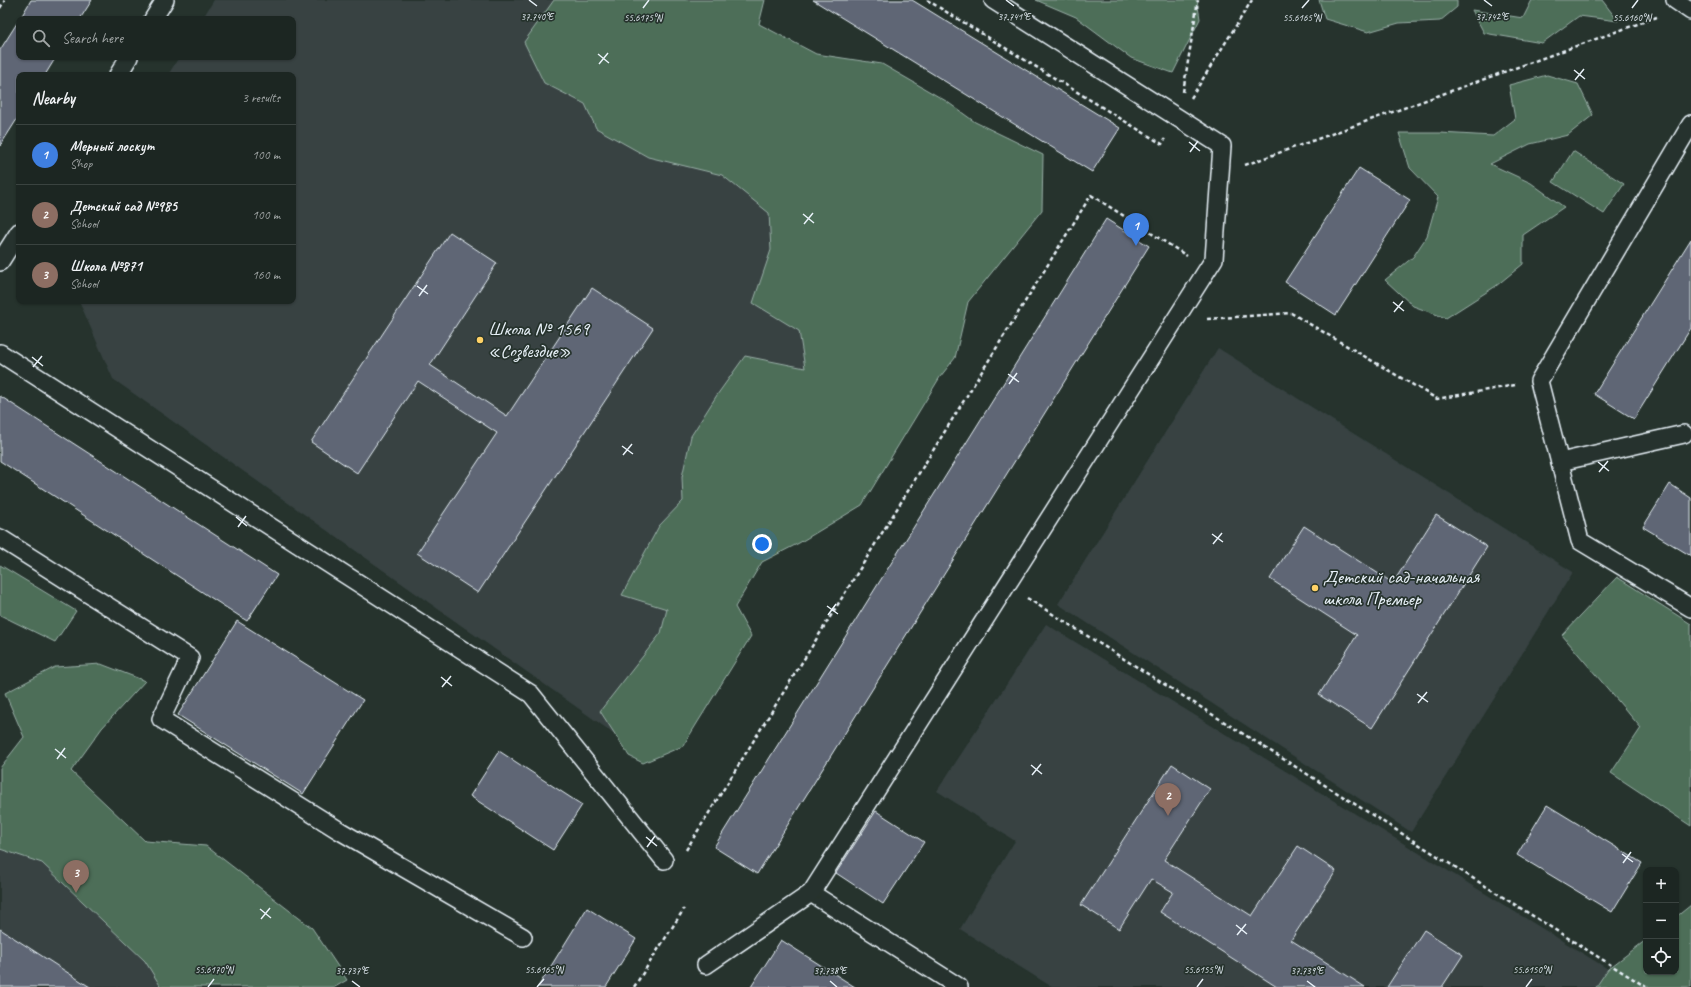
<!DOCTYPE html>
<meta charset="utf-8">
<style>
:root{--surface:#1c2622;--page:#252e2a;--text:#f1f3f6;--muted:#a0a5a5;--line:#3a4340;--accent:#db2777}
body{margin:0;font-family:Caveat,sans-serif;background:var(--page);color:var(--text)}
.controls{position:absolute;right:12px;bottom:12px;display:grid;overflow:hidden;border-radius:8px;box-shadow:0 1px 3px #0004}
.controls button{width:36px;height:36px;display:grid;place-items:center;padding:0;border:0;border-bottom:1px solid var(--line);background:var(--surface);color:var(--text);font:20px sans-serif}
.you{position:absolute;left:762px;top:544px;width:14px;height:14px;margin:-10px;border:3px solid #fff;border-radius:50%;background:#1a73e8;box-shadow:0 0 0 6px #1a73e833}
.badge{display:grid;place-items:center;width:26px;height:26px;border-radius:50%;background:var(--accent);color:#fff;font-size:13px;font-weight:700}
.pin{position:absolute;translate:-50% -33px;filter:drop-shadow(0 1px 2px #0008)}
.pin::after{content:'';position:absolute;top:21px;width:14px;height:12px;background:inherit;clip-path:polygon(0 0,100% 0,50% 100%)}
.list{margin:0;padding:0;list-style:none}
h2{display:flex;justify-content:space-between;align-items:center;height:52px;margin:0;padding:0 16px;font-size:17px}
h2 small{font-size:13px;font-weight:400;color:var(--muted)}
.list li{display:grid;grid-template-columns:26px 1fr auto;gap:12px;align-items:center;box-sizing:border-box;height:60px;padding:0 16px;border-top:1px solid var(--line)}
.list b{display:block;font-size:15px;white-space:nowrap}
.list p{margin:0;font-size:13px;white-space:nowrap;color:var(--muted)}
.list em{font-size:13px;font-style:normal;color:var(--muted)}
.icon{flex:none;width:22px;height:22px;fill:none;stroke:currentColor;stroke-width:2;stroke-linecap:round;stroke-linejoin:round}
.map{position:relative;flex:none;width:1691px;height:987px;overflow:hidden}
.search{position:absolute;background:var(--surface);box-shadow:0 1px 3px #0004;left:16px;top:16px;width:280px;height:44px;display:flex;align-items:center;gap:10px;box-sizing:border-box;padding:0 14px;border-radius:8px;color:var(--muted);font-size:15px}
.panel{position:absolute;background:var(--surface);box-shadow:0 1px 3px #0004;left:16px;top:72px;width:280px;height:232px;border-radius:8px}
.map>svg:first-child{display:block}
.built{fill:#374242}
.green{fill:#4d6e59;stroke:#9ab0a8}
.building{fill:#5e6674;stroke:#e8f1f8}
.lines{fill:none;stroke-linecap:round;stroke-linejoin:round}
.service-casing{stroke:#e8f1f8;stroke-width:20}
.path{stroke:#e8f1f8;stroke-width:2.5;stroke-dasharray:4 3;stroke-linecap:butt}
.service{stroke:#26332d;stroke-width:17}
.ticks{fill:none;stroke:#e8f1f8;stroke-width:1.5}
.poi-dot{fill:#ffd166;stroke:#26332d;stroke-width:1.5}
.labels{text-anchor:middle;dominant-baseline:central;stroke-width:3.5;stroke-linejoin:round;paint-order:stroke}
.poi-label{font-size:19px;fill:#e8f1f8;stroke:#26332d;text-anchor:start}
.ticks-label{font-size:10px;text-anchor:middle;fill:#e8f1f8;stroke:#26332d;stroke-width:3.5;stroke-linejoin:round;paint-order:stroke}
</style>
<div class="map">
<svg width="1691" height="987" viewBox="0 0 1691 987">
<rect width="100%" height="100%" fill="#26332d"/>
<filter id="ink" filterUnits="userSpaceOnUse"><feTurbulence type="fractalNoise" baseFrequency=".025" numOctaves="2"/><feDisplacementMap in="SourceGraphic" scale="8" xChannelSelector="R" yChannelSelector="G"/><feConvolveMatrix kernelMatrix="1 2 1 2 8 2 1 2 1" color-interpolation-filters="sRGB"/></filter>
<g filter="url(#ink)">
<g class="built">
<path d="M214,0H685L965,181L616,735L113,379L79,301H293V75H168L179,57H293V19H202Z"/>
<path d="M1218,348L1573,572L1411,832L1058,604Z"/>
<path d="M1046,624L1608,969L1596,987H1052L960,929L1015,841L937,791Z"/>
<path d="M0,802L303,987H0Z"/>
</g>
<g class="green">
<path d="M554,0H765L759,24L816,54L882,64L946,101L975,122L1043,155L1042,210L968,302L955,358L940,377L862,505L799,543L762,562L735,607L751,636L683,746L643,763L629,756L600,711L661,633L667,609L622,595L659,526L683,501L682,477L691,436L717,395L745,356L805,368L799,331L753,303L771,250L769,213L722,175L648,157L596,128L585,104L544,83L524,42Z"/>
<path d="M1036,0H1197L1200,19L1173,73L1131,58L1076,17Z"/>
<path d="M1319,0H1457V7L1440,21L1399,23L1368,32L1325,19Z"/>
<path d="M1532,0H1602L1618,21L1579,16L1542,43L1484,33L1472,10L1523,18Z"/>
<path d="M1547,75L1578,84L1593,115L1568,135L1530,144L1490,164L1531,183L1564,207L1523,235V264L1496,286L1446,318L1413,306L1385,280L1413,257L1427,236L1438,197L1410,168L1399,133H1440L1493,136L1515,119L1509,85Z"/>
<path d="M1573,151L1624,184L1604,214L1553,182Z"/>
<path d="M0,565L76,611L55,642L0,615Z"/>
<path d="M1617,577L1691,624V826L1611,773L1641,728L1562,635Z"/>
<path d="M101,664L145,681L102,728L71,771L145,841L206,846L312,928L347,980L335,987H161L145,961L42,863L0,849V768L24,737L5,693L55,667Z"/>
<path d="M1691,905V987H1596L1608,969L1646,940V972H1676V917Z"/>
</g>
<g class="building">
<path d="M31,0H92L80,19H20Z"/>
<path d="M813,0H912L1120,128L1092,172Z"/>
<path d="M19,20V57H56L45,75H19V116L0,146V50Z"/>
<path d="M1359,168L1410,200L1336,315L1285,282Z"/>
<path d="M1106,219L1149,246L757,874L714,847Z"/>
<path d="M450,232L497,263L430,365L507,416L592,288L653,328L478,593L417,553L497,433L418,381L357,473L311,442Z"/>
<path d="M1691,239V328L1634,419L1594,394Z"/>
<path d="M0,396L277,575L247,621L0,461Z"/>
<path d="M1670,484L1691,498V556L1643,527Z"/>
<path d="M1436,515L1487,547L1372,728L1319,695L1357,635L1270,579L1304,526L1393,583Z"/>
<path d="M237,621L363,700L303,794L178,715Z"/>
<path d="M499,751L582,805L553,850L470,796Z"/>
<path d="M1172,764L1210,789L1164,860L1252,916L1298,846L1336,871L1291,940L1365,987H1277L1160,912L1173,892L1151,879L1119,929L1081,905Z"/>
<path d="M1547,805L1642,863L1612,912L1517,855Z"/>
<path d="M876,811L924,842L883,904L836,873Z"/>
<path d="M587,908L636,939L606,987H538Z"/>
<path d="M0,929L90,987H0Z"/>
<path d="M1424,930L1463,955L1442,987H1387Z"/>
<path d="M781,940L855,987H751Z"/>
</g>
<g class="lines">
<g class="service-casing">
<g id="service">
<path d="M1675,0L1691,11"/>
<path d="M153,19L165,0"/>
<path d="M118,75L129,57"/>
<path d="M1691,124L1539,381L1580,541L1691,608"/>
<path d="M0,262L19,232"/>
<path d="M0,353L531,694L664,860"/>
<path d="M1560,462L1684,434"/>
<path d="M0,538L190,658L161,719L340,831L523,937"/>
<path d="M811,893L959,987"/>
<path d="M706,965L811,893L1214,259L1222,146L993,0"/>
</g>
</g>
<g class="path">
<path d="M927,0L1162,144L1165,139"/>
<path d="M0,8L5,0"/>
<path d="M1183,92L1198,0"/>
<path d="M1191,98L1252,0"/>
<path d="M1245,165L1657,17"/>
<path d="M1207,319L1291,313L1437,399L1515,385"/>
<path d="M1027,598L1646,987"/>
<path d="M686,850L1091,195L1187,256"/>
<path d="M634,987L684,909"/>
</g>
<use href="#service" class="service"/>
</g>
</g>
<path class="ticks" d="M529,0L537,6M1006,0L1014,6M1484,0L1492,6M643,8L649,0M1302,8L1309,0M1632,8L1638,0M598,54L609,63M599,64L608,53M1574,70L1585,79M1575,80L1584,69M1189,142L1200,151M1190,152L1198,141M803,214L814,223M804,224L813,213M417,286L428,294M419,296L427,285M1393,302L1404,311M1394,312L1403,301M32,357L43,366M33,367L42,356M1008,374L1019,382M1009,384L1017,373M622,446L633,454M623,455L632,444M1598,462L1609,471M1599,472L1608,461M236,517L247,526M238,527L246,516M1212,534L1223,542M1213,544L1222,533M827,606L838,614M828,615L836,604M441,677L452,686M442,687L451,676M1417,694L1428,702M1418,703L1427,692M55,749L66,758M57,759L65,748M1031,765L1042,774M1032,775L1041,764M646,837L657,846M647,847L655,836M1622,854L1633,862M1623,863L1631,852M260,909L271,918M261,919L270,908M1236,925L1247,934M1237,935L1246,924M352,981L360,987M830,981L837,987M1307,981L1315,987M208,987L214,979M537,987L544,979M1197,987L1203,979M1526,987L1532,979"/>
<g class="poi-dot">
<circle cx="480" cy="340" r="4"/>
<circle cx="1315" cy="588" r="4"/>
</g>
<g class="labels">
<g class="poi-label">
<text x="488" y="329">Школа № 1569<tspan x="488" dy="22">«Созвездие»</tspan></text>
<text x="1323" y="577">Детский сад-начальная<tspan x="1323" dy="22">школа Премьер</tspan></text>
</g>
</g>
<g class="ticks-label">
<text x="537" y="20">37.740°E</text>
<text x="1014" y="20">37.741°E</text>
<text x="1492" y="20">37.742°E</text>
<text x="643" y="21">55.6175°N</text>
<text x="1302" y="21">55.6165°N</text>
<text x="1632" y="21">55.6160°N</text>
<text x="214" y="973">55.6170°N</text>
<text x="544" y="973">55.6165°N</text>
<text x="1203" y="973">55.6155°N</text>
<text x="1532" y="973">55.6150°N</text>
<text x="352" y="974">37.737°E</text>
<text x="830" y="974">37.738°E</text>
<text x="1307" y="974">37.739°E</text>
</g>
</svg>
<div class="controls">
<button>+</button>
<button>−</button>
<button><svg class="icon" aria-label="locate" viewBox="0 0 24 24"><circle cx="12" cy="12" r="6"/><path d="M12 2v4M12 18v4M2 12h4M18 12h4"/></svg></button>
</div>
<div class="you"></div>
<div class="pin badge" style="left:1136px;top:246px;background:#3f7fe0">1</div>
<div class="pin badge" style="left:1168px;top:816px;background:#8d6e63">2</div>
<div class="pin badge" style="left:76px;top:893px;background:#8d6e63">3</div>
<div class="search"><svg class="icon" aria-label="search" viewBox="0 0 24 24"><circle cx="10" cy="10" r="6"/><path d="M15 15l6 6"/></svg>Search here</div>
<section class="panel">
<h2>Nearby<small>3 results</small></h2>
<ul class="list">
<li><span class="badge" style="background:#3f7fe0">1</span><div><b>Мерный лоскут</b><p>Shop</p></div><em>100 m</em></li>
<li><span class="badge" style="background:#8d6e63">2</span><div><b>Детский сад №985</b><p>School</p></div><em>100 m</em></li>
<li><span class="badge" style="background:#8d6e63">3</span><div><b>Школа №871</b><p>School</p></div><em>160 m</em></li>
</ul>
</section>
</div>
